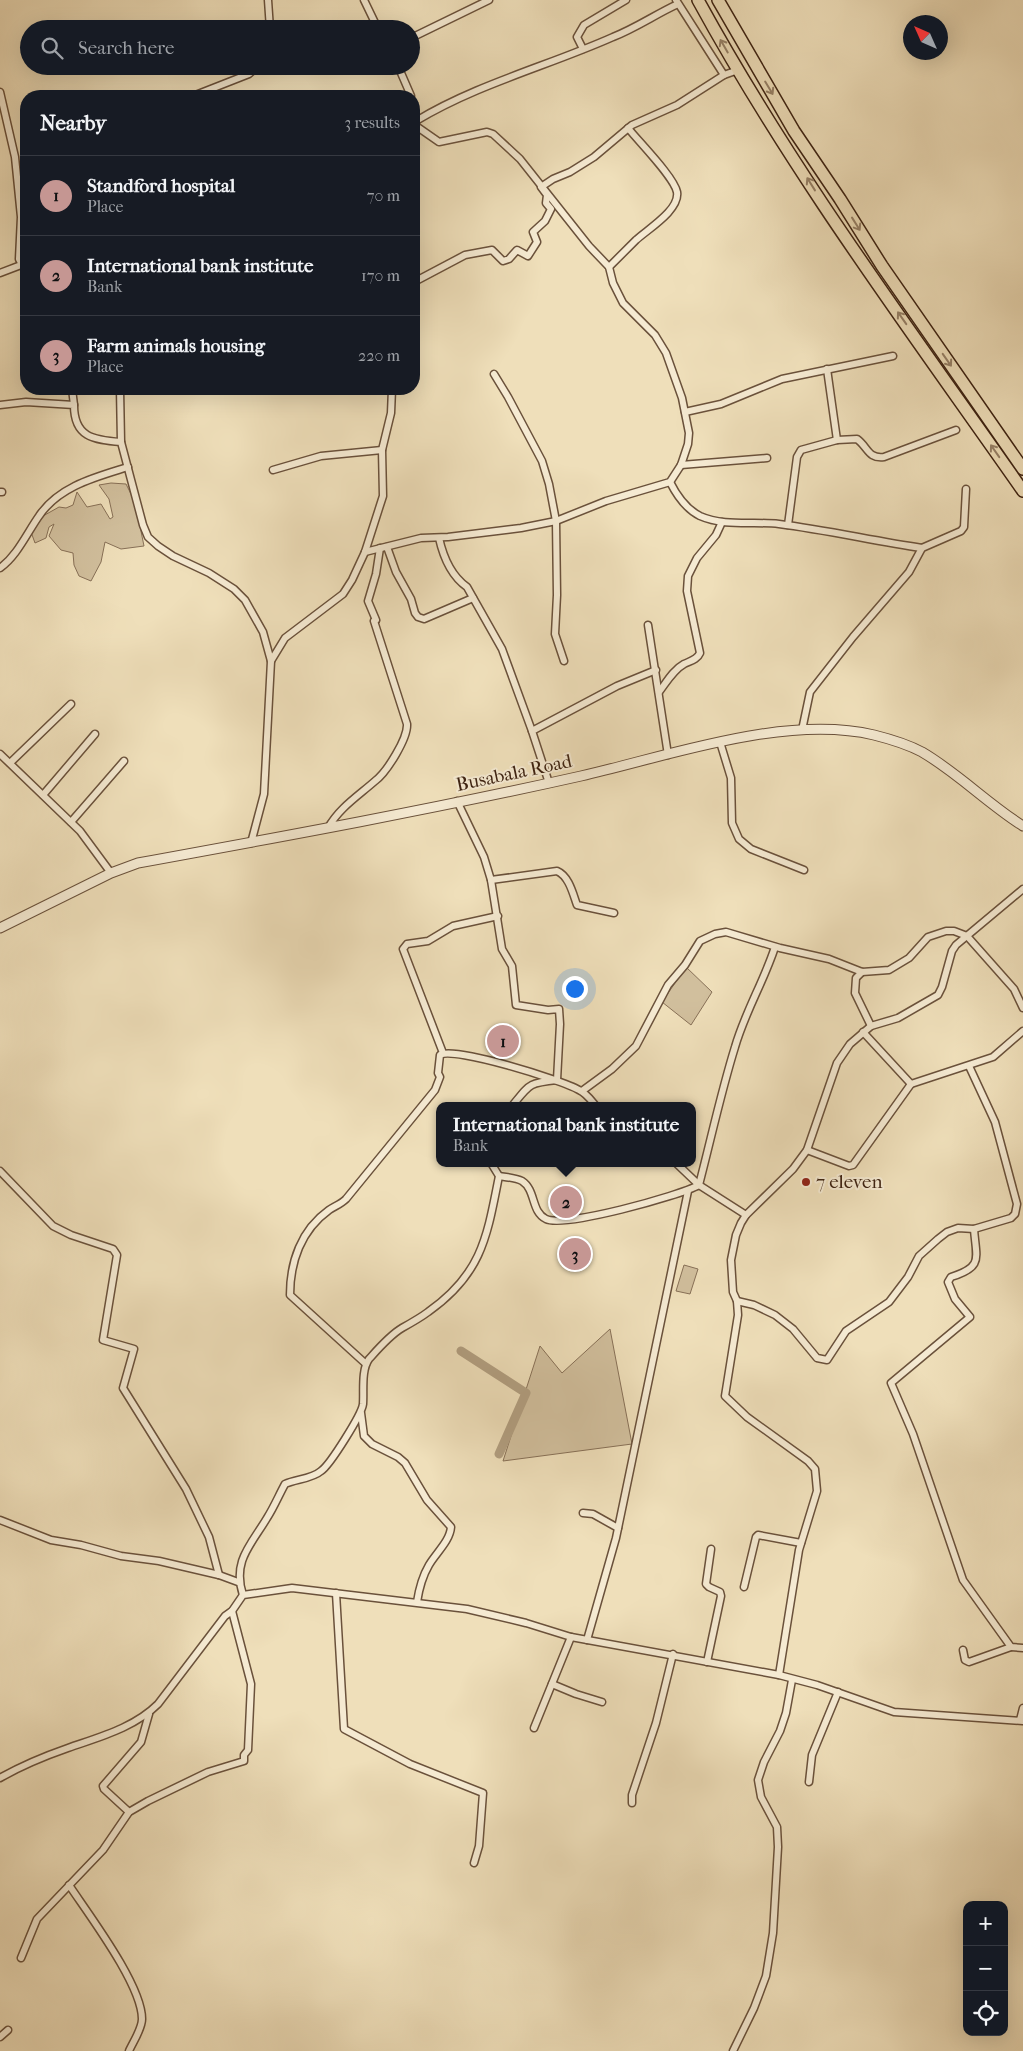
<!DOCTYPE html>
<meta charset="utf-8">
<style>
:root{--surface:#171b24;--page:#242831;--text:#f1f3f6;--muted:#9ea1a6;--line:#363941;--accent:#c59692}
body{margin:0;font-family:"IM FELL French Canon",serif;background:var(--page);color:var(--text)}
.controls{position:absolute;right:15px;bottom:15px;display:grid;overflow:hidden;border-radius:10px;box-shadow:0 5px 20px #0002}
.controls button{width:45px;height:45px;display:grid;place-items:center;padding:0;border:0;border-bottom:1px solid var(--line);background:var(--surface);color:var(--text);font:25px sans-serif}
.compass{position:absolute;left:903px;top:15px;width:45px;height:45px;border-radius:50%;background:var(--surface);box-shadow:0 5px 20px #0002;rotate:315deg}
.you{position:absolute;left:574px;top:988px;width:18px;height:18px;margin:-12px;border:4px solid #fff;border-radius:50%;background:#1a73e8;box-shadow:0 0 0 8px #1a73e833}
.badge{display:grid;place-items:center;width:32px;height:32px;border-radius:50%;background:var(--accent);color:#111;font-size:16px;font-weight:700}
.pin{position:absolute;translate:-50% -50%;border:2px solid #fff;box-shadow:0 1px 5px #0006}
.popup{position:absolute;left:436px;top:1102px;width:260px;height:65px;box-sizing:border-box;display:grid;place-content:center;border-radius:10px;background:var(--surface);filter:drop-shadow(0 1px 4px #0005);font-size:16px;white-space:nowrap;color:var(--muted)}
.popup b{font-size:19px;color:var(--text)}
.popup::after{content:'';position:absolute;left:50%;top:100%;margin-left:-10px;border:10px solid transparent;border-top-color:var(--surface)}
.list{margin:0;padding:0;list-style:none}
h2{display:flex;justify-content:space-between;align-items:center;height:65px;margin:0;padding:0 20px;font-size:21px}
h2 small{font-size:16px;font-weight:400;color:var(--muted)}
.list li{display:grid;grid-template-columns:32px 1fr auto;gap:15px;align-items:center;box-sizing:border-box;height:80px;padding:0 20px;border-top:1px solid var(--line)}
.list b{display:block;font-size:19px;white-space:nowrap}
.list p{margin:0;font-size:16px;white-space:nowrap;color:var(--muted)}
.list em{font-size:16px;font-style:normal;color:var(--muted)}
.icon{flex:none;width:28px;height:28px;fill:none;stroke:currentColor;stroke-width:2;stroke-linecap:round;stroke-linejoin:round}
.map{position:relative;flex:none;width:1023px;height:2051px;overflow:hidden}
.search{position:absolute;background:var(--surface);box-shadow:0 5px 20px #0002;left:20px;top:20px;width:400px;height:55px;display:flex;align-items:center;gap:12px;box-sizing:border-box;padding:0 18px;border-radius:28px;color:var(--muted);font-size:19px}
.panel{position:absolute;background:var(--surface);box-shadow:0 5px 20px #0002;left:20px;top:90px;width:400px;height:305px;border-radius:20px}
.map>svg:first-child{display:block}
.green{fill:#d1bf9d;stroke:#877057}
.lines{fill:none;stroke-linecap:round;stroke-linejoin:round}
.canal{stroke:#b29f81;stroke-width:9}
.minor-casing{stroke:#6a513b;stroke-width:9}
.tertiary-casing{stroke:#6a513b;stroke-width:11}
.trunk-casing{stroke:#3d2211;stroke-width:14}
.minor{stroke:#f5ead2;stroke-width:6}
.tertiary{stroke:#f5ead2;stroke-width:9}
.trunk{stroke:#efdfba;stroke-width:11}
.oneway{stroke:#968066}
.poi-dot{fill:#8f2418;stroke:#f5ead2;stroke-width:2}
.labels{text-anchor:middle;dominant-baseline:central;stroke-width:4;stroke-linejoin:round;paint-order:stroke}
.street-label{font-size:19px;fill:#3d2211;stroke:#f5ead2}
.poi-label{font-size:19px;fill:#3d2211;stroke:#f5ead2;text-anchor:start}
</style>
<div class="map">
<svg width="1023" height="2051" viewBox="0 0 1023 2051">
<rect width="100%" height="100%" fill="#efdfba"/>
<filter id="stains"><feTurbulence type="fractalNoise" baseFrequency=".004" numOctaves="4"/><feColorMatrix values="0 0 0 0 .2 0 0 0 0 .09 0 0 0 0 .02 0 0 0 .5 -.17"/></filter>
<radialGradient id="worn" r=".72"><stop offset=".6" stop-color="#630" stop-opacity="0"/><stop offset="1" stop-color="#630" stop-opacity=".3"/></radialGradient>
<g class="green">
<path d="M111,483L126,484L135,502L144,546L121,549L105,542L101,562L91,581L79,576L74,565L73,553L61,550L49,536L54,524L49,527L46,538L35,543L31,532L43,516L59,507L66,508L73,505L77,492L87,507L101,504L110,519L113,517L109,499L99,485Z"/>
<path d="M686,967L712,992L691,1025L662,1002Z"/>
<path d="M684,1265L698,1269L690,1294L676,1291Z"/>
<path d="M610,1329L632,1444L503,1461L540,1346L562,1373Z"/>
</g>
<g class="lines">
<path class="canal" d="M461,1351L526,1393L499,1454"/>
<g class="minor-casing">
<g id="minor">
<path d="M268,0L270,29"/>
<path d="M364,0L378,29"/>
<path d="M676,0L724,75"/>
<path d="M411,38L489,0"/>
<path d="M583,49L577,37L584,25L626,0"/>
<path d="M398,66L411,96"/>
<path d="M0,92L15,157L21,217L19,259L26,272"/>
<path d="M193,96L249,74L258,66"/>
<path d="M414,108L416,126L414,130"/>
<path d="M416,121C477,84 548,66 613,37C636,28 656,14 678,4"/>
<path d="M609,267C618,258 627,249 636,240C648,229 680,210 677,192C674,177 639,142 628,128"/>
<path d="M0,273L21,265L26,261"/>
<path d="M414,282L465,255L492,250L503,261L509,259L517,250L528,256L537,242L533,232L545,221L551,209L546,203L547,195L541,187L553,179L570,172L594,157L632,125L677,105L724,75L738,70"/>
<path d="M827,369L837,440"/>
<path d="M494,374L508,397L542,461L549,484L556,521L557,595L555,634L564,661"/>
<path d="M72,389L74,405"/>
<path d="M120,389L121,442"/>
<path d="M0,405L26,402L74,405C74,437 93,440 121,442L143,525L148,537L158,546L173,556L209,573L234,589L245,600L263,632L271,661L264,794L251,843"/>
<path d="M685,412L721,404L782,379L893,356"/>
<path d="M681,465L767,458"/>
<path d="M273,470L321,456L382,450"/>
<path d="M670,482C677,496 686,509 700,516C725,527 753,521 779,524C827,530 874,541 922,548"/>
<path d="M0,492H2"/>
<path d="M788,525L797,457L801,450L837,440L857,439C868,447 868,459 884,457L956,430"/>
<path d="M439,538C443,556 450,575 467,587L502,649L532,731"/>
<path d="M387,547L396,572L411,599L415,613L418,617L424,619L473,598"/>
<path d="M365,552L421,538L448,537L521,528L556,521L606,501L670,482L681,465L688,444L689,433L682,398L666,353L655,335L623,303L613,283L609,267L589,246L520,159L493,134L487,132L439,142L416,126"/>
<path d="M0,568C17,556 27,533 39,516C59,486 96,477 128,467"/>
<path d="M648,625L668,755"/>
<path d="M271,661L285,638L343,594L352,580L365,552L383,496L382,450L391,413L392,389"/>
<path d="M659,692C666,683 673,670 684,664C690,661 697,660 700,653L687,591L688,576L697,558L716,535L722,522"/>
<path d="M802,730L810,692L853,637L909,572L922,548L961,531L964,527L966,489"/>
<path d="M720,742L731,778L732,823L739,839L751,849L804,870"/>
<path d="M0,754L80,831L111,873"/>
<path d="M10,763L71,704"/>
<path d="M549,783L532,731L617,686L656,670"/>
<path d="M43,795L95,734"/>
<path d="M457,801L484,857L491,880L502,949L512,966L516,1005L548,1010L559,1009L560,1024L557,1080C528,1083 530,1084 512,1106"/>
<path d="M71,822L124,761"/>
<path d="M328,828C339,808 358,796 375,781C387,772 408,738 407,724L374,621L376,620L368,601L376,574L380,548"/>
<path d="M491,880L557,871C569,876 573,894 577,905L614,913"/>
<path d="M862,972L856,978L855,993L871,1026"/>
<path d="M863,1032L911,1084L993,1057L1023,1031"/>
<path d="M443,1053L403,949L407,944L428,941L453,926L498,916"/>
<path d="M582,1091L612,1069L636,1046L668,985L685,965L700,941L715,934L726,932L780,948L829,959L862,972L889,970L909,958L928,937L946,931H954L967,936L1014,989L1023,1008"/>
<path d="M807,1150L849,1166L853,1165L911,1084"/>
<path d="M676,1163L699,1185L746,1215"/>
<path d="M0,1171L53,1226L71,1235L113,1249L117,1255L103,1340L134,1349L123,1388L186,1489L209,1537L219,1575"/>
<path d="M499,1176C506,1177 516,1178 522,1181C536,1190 531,1212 546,1219C563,1228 679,1196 699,1185C711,1139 721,1092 735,1047C745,1012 764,981 775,947"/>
<path d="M974,1229C976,1258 984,1267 951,1277L948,1282L955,1299L970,1317L891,1383L913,1434L963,1580L1011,1647L1023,1648"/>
<path d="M737,1301L754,1305L775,1315L793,1329L817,1358L827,1360L846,1331L889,1302L908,1277L919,1256L938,1239L947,1232L958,1228L974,1229L1011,1218L1015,1214L1017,1204L995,1122L969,1066"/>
<path d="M366,1364L290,1295C290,1262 301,1230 329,1210C335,1206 341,1204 346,1199L435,1090L440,1077L438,1073L440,1055C453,1046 562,1080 579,1090C586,1093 591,1100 596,1106"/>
<path d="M361,1413L364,1436L372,1444L398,1457L405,1463L427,1500L451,1527C450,1541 436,1553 429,1565C422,1577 419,1589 417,1602"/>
<path d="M583,1513L593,1514L618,1528"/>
<path d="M0,1520L51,1540L81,1545L121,1556L159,1561L219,1575L238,1582"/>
<path d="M744,1587L756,1537L758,1535L801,1543"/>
<path d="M336,1593L344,1729L410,1764L483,1793L479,1846L474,1863"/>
<path d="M243,1595C232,1561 251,1545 267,1518C274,1507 279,1495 285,1484C296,1479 312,1479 321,1471C330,1465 362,1414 363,1404C364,1391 361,1370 369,1359C378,1349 390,1335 402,1328C411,1323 420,1318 428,1312C482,1274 487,1237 499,1176L491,1163"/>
<path d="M587,1640L616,1538L688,1191"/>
<path d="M963,1650L965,1660L969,1662L1011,1647"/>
<path d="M707,1662L721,1596L720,1592L709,1587L706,1584L711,1549"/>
<path d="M779,1675L799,1550L817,1491L815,1469L808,1461L747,1417L725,1396L738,1315L737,1301L733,1292L731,1260L736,1235L741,1223L746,1215L793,1169L807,1150L837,1063L850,1044L871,1026L898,1018L938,995L942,987L952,951L956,945L1023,889"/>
<path d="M552,1684L576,1694L602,1702"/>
<path d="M1020,1720L1023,1708"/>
<path d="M534,1728L571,1637"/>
<path d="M0,1778C21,1766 45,1756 68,1748C99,1737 134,1728 158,1704L225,1616L232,1611L243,1595L292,1588L467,1609L526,1623L571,1637L779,1675L817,1685L894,1712L1023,1721"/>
<path d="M809,1782L812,1755L838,1692"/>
<path d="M632,1803V1795L656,1723L673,1654"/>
<path d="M129,1812L104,1789L103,1786L141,1742L149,1714"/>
<path d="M69,1885C89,1915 142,1985 142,2019C142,2029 133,2042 129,2051"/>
<path d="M21,1958L37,1919L103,1850L129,1812L148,1801L208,1772L244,1761V1755L248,1750L251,1684L232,1611"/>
<path d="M0,2037L8,2030"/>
<path d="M733,2051L754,2008L766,1976L773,1933L778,1847L777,1827L761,1797L758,1780L764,1762L780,1731L786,1713L792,1680"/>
</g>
</g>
<g class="tertiary-casing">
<path id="tertiary" d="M0,928L111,873L138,863C286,836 434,809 581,776C669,756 785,714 874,735C890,739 907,744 922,752C958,773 988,804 1023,826"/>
</g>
<g class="trunk-casing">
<g id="trunk">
<path d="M698,0C792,172 911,331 1023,491"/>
<path d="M718,0L794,131L840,199L882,266L1023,469"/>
</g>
</g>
<use href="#minor" class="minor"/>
<use href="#tertiary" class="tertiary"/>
<use href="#trunk" class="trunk"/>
</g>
<defs><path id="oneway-shaft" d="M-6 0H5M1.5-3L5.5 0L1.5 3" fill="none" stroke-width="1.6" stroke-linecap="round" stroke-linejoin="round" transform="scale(1.25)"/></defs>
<g class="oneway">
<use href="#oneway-shaft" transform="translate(724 46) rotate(-120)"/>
<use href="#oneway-shaft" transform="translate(769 88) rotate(59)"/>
<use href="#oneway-shaft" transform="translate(811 184) rotate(-122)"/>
<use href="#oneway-shaft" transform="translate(856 224) rotate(58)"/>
<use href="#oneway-shaft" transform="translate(902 318) rotate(-125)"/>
<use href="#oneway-shaft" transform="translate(947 360) rotate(55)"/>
<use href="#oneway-shaft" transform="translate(995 451) rotate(-125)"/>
</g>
<circle class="poi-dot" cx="806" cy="1182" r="5"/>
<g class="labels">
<g class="street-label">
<text transform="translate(514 773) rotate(-12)">Busabala Road</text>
</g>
<g class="poi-label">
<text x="816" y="1182">7 eleven</text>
</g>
</g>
<rect width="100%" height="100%" filter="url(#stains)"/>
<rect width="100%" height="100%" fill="url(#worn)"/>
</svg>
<div class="controls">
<button>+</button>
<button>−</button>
<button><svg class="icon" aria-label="locate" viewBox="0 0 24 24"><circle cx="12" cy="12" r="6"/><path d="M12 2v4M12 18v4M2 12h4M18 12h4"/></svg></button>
</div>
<svg class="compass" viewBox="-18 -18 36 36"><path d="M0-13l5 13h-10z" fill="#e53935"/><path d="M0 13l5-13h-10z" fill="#9ea1a6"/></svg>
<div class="you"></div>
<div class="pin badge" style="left:503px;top:1041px">1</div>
<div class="pin badge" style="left:566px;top:1202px">2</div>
<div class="popup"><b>International bank institute</b>Bank</div>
<div class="pin badge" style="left:575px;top:1254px">3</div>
<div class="search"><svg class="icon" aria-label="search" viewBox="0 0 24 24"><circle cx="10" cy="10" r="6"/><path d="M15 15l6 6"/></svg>Search here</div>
<section class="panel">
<h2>Nearby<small>3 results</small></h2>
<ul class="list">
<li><span class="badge">1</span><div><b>Standford hospital</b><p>Place</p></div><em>70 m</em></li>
<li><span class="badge">2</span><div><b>International bank institute</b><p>Bank</p></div><em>170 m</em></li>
<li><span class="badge">3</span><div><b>Farm animals housing</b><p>Place</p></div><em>220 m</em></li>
</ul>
</section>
</div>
